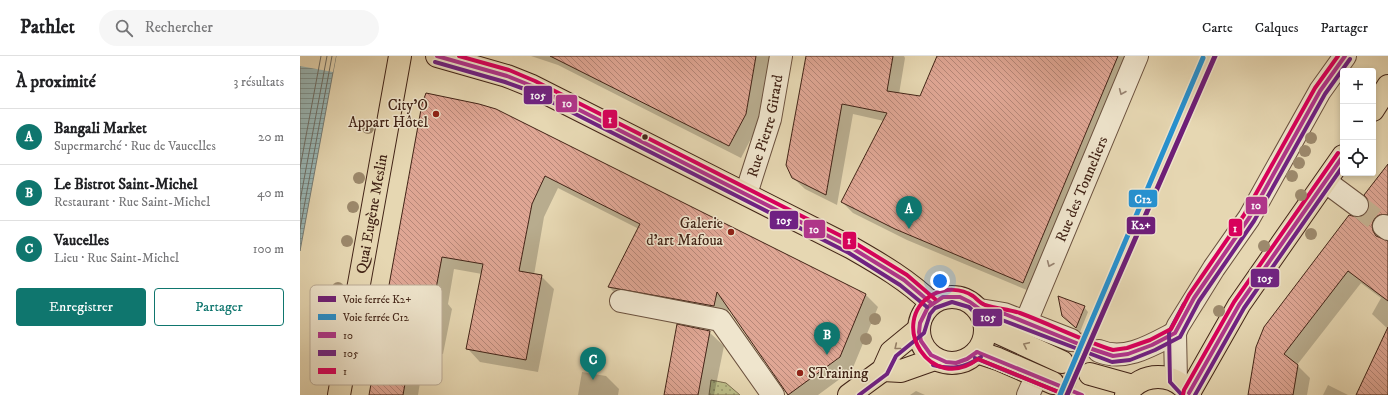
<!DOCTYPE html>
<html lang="fr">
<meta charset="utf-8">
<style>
:root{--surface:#fff;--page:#f6f6f6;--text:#202124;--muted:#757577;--line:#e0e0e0;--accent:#0f766e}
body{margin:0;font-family:"IM FELL DW Pica",serif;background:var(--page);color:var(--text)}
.controls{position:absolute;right:12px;top:12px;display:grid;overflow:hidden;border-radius:4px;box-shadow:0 2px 6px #0003}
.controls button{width:36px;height:36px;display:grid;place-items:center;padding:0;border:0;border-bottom:1px solid var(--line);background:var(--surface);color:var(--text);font:20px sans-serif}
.you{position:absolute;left:640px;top:225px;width:14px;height:14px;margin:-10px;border:3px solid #fff;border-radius:50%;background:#1a73e8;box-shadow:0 0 0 6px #1a73e833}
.badge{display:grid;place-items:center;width:26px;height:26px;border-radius:50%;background:var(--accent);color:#fff;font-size:13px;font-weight:700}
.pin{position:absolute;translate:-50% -33px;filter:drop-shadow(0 1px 2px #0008)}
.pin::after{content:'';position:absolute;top:21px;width:14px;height:12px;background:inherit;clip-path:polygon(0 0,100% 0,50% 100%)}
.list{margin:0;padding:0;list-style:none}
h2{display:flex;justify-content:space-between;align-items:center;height:52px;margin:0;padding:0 16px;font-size:17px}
h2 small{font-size:13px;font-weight:400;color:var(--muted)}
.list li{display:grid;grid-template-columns:26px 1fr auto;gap:12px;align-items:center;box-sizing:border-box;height:56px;padding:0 16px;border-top:1px solid var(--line)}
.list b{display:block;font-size:15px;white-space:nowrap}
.list p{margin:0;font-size:13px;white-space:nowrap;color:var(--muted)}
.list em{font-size:13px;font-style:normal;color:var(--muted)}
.actions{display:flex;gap:8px;padding:12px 16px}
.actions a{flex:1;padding:9px 0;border:1px solid var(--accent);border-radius:4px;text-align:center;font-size:14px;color:var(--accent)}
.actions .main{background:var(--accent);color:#fff}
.icon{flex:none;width:22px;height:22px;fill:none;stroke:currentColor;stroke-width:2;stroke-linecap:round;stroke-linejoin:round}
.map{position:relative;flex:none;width:1088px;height:339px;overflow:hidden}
header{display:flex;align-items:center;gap:24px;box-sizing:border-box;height:56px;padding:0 20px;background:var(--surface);border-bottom:1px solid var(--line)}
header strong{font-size:19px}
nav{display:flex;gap:22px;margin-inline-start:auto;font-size:14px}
.search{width:280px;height:36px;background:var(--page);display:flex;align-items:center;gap:10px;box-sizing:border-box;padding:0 14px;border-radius:22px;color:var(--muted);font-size:15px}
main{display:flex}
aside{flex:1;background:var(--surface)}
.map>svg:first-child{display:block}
.green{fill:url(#green-dots);stroke:#7e7050}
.water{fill:url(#water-rules);stroke:#767c76}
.pier{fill:#e6d7b2}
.shadow{fill:#0003}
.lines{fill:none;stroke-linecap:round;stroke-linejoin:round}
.shore{stroke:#6e6e66;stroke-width:1}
.building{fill:url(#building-back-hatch);stroke:#422417}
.minor-tunnel{stroke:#c5b393;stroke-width:22;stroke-dasharray:22 11;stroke-linecap:butt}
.major-tunnel{stroke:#c5b393;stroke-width:22;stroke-dasharray:22 11;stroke-linecap:butt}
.minor-casing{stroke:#6b513e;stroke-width:24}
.major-casing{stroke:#422417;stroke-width:24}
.minor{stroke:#efe5cd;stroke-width:22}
.major{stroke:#e6d7b2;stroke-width:22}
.bus-1-casing{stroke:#efe5cd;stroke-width:7}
.bus-2-casing{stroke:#efe5cd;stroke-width:7}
.bus-3-casing{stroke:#efe5cd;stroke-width:7}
.bus-1{stroke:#b0358b;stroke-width:4}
.bus-2{stroke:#702283;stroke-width:4}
.bus-3{stroke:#d8005b;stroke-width:4}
.rail-1-casing{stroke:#efe5cd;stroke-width:8}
.rail-2-casing{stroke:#efe5cd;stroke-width:8}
.rail-1{stroke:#6e1e78;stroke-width:5}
.rail-2{stroke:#2691d0;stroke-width:5}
.tree{fill:#9c896c}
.oneway{stroke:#988472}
.oneway2{stroke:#947e64}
.poi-dot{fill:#8f2418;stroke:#efe5cd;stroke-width:1.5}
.bus-dot{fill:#422417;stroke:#efe5cd;stroke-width:1.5}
.labels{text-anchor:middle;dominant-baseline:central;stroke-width:3;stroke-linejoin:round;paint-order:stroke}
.poi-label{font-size:15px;fill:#422417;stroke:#efe5cd;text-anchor:end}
.street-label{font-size:15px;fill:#422417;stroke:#efe5cd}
.key{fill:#efe5cd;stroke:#bbab96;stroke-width:1}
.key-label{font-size:11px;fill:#422417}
.line-badge{stroke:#efe5cd;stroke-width:1.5}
.badge-label{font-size:11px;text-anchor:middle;font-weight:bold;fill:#fff}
</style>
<header>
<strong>Pathlet</strong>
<div class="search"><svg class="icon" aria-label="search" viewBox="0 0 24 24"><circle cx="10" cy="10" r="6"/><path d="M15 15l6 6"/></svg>Rechercher</div>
<nav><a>Carte</a><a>Calques</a><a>Partager</a></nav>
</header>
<main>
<aside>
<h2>À proximité<small>3 résultats</small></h2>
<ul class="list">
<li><span class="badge">A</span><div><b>Bangali Market</b><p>Supermarché · Rue de Vaucelles</p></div><em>20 m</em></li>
<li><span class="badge">B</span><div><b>Le Bistrot Saint-Michel</b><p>Restaurant · Rue Saint-Michel</p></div><em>40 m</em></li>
<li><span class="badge">C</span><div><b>Vaucelles</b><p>Lieu · Rue Saint-Michel</p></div><em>100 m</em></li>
</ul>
<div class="actions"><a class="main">Enregistrer</a><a>Partager</a></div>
</aside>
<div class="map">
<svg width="1088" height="339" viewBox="0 0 1088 339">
<defs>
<pattern id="green-dots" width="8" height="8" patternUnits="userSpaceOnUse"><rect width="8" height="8" fill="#bbbd88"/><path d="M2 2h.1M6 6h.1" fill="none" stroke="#9a996e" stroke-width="1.8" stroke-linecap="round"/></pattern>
<pattern id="water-rules" width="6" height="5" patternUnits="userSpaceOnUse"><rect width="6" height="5" fill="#99b7b6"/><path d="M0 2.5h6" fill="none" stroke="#7e9593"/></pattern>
<pattern id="building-back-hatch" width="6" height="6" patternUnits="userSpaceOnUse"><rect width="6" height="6" fill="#dfa694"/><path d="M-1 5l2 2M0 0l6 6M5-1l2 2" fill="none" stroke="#b68778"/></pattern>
</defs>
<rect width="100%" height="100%" fill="#e6d7b2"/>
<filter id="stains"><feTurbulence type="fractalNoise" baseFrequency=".005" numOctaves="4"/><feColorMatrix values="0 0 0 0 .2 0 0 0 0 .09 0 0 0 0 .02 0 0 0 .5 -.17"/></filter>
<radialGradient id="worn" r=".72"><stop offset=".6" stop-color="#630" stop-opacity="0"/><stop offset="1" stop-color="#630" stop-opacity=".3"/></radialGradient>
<path class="green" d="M411,324L426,327L440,339H409Z"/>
<path class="water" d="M0,0H36L0,195Z"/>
<path class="pier" d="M0,0H36L33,16L0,10Z"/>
<g class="shadow">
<path d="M231,0H470L457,71L441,102L258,9Z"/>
<path d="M507,0H604L605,2L599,38L621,41L639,0H833L734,237L607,184L553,157L542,146L584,65L553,58L537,149L505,133L493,122Z"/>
<path d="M123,49L565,238L578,251L552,314L518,339H489L429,252L427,262L322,244L309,231L339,173L258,132L244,161L234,219L241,220L254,233L238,316L180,306L168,293L182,218L154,213L148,248L152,253L143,298L125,295L118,339H70Z"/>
<path d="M1088,110V173L1084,181V186H1088V273L1072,258L1081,242L1061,227L997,309L1010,322L1007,339H949L1056,162L1063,161L1068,157Z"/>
<path d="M784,251L788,256L780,276L767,264Z"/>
<path d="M409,276L424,290L414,339H365Z"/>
<path d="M282,316L306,320L319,333L318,339H278Z"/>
<path d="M1028,329L1048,339H1023Z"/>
<path d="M616,335L625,339H610Z"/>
</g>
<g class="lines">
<g class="shore">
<path d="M0,112L21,0"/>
<path d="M0,145L27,0"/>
<path d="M0,173L32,0"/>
</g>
</g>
<g class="building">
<path d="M250,0H456L446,58L429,90Z"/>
<path d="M506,0H593L587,35L620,40L637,0H818L723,227L595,173L541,146L587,57L542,48L526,139L492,122L486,109Z"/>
<path d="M126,37L179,48L196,53L566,238L540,301L488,339L417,236L414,250L308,231L340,168L245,120L232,148L219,215L242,219L226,304L166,293L183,208L142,201L135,238L140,239L131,286L113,283L103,339H69L122,48Z"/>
<path d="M1088,108V159H1079L1074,163L1072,169L1073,175L1076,180L1088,185V245L1048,215L984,298L998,309L993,339H948L956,291L964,271L1049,159L1056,161L1062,160L1067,157L1069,150L1068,144L1064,139Z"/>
<path d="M758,240L785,250L776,272L762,260Z"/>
<path d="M377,268L410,275L398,339H364Z"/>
<path d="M1088,271V339H1056Z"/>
</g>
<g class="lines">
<g class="minor-tunnel">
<path d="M1057,149L1084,170"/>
<path d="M771,284L799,295"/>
</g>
<g class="major-tunnel">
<path d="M762,306L790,318"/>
<path d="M753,327L782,339"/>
</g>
<g class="minor-casing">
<g id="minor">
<path d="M1026,126L1057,149"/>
<path id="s1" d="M446,138L470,63L481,0"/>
<path d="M1084,170L1088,173"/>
<path d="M321,245L420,264L473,339"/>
<path d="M680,254L704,258L771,284"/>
<path id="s2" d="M726,266L837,0"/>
<path d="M799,295C825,306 852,289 875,277"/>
<path d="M876,325L875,277L878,270L914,212L949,162L1020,35L1045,0"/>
<path d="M728,339L736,321"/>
</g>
</g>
<g class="major-casing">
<g id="major">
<path d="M137,0L207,20L232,30L552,192C580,208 609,225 631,247"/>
<path d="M1073,54L1088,30"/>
<circle cx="652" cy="274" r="33"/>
<path d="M686,271L762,306"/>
<path d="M677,296L698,303L753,327"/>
<path d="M583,314L601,315L635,303"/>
<path d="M790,318L833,330"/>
<path d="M889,337L939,249L1043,100"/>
<path id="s3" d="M39,339L100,0"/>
<path d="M549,339L583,314L591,296L619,273"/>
<path d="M826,339C841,315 875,315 890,339"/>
</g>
</g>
<use href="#minor" class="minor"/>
<use href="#major" class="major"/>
<g class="bus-1-casing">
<g id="bus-1">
<path d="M137,0L207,20L232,30L552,192L604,224L631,247"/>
<path d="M677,296L667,303L656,307L646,306L631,299L621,285L619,276L620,267L628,251L643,241H660L670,246L681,254L705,258L786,291L813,300L828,298L852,289L875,277L894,242L949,162L1020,35L1045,0"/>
<path d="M677,296L782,339"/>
<path d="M889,337L939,249L1043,100"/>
</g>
</g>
<g class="bus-2-casing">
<g id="bus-2">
<path d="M135,6L205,26L230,35L549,197L600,229L627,251"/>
<path d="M675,302L766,339"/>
<path d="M633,309C651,314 665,312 681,301"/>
<path d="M559,339L587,318L596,300L624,277L630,258L635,252L652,246L669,251L678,260L702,264L812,306L830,304L855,294L880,281L899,245L954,165L1025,38L1050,3"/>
<path d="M882,339L870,326L869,276L884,248"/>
<path d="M895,339L944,252L1043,110"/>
</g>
</g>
<g class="bus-3-casing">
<g id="bus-3">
<path d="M159,0L209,14L235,25L555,187L607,219L635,243"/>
<path d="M766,339L678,303C631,339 587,266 632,239C645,232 661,232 673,240C677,243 680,247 685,249C697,253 709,253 720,257C752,269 781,284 813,294L827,292L850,284L871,273L889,239L944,159L1015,32L1038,0"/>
<path d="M883,339L884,334L934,246L1038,97"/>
</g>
</g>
<use href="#bus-1" class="bus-1"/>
<use href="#bus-2" class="bus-2"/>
<use href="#bus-3" class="bus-3"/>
<g class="rail-1-casing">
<path id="rail-1" d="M767,339L915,0"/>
</g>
<g class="rail-2-casing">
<path id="rail-2" d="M760,339L903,2"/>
</g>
<use href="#rail-1" class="rail-1"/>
<use href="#rail-2" class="rail-2"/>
</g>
<g class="tree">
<circle cx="68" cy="72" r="6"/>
<circle cx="1011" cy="82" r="6"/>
<circle cx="1005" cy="95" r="6"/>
<circle cx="999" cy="107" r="6"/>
<circle cx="992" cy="120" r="6"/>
<circle cx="59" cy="122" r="6"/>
<circle cx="1001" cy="139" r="6"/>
<circle cx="53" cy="151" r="6"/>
<circle cx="1011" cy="178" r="6"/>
<circle cx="47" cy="185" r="6"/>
<circle cx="964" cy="190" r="6"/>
<circle cx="38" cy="232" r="6"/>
<circle cx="919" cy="255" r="6"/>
<circle cx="575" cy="263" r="6"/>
<circle cx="566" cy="283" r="6"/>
</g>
<defs><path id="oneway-chevron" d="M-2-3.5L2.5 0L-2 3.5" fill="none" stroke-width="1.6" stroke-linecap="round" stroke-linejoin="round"/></defs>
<g class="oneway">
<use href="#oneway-chevron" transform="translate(822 36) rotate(113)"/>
<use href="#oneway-chevron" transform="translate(750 208) rotate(113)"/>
</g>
<g class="oneway2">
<use href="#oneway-chevron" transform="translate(726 289) rotate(-155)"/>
<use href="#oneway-chevron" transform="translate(597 291) rotate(141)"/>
</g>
<g class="poi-dot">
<circle cx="136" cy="58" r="4"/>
<circle cx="431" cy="176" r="4"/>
<circle cx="500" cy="317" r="4"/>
</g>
<circle class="bus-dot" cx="345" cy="81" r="3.5"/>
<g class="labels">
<g class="poi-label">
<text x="128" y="49">City'O<tspan x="128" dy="17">Appart Hôtel</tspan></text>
<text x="423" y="167">Galerie<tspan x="423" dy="17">d'art Mafoua</tspan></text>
<text x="508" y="317" text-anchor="start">STraining</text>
</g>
<g class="street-label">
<text stroke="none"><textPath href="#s1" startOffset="71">Rue Pierre Girard</textPath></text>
<text stroke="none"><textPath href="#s2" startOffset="144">Rue des Tonneliers</textPath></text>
<text stroke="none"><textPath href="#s3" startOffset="184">Quai Eugène Meslin</textPath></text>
</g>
</g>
<rect x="10" y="229" width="132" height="100" rx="6" class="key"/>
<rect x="18" y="240" width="18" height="6" fill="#6e1e78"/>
<rect x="18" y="258" width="18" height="6" fill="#2691d0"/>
<rect x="18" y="276" width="18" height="6" fill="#b0358b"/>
<rect x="18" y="294" width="18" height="6" fill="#702283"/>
<rect x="18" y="312" width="18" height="6" fill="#d8005b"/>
<g class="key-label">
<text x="43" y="247">Voie ferrée K2+</text>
<text x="43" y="265">Voie ferrée C12</text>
<text x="43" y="283">10</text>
<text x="43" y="301">105</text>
<text x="43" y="319">1</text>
</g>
<g class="line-badge">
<rect x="223" y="29" width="30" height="20" rx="4" fill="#702283"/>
<rect x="255" y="38" width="23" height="19" rx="4" fill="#b0358b"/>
<rect x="302" y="53" width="16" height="20" rx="4" fill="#d8005b"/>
<rect x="828" y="133" width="30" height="19" rx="4" fill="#2691d0"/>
<rect x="945" y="140" width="23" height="19" rx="4" fill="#b0358b"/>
<rect x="469" y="154" width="30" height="20" rx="4" fill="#702283"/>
<rect x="826" y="160" width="30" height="19" rx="4" fill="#6e1e78"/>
<rect x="928" y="162" width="15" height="19" rx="4" fill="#d8005b"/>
<rect x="503" y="163" width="23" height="20" rx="4" fill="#b0358b"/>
<rect x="542" y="175" width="15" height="19" rx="4" fill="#d8005b"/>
<rect x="950" y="212" width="30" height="20" rx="4" fill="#702283"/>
<rect x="672" y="252" width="31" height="19" rx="4" fill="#702283"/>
</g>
<g class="badge-label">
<text x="238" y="43">105</text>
<text x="267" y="51">10</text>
<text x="310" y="67">1</text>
<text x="843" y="147">C12</text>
<text x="956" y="153">10</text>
<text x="484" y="168">105</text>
<text x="841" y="173">K2+</text>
<text x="935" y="176">1</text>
<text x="514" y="177">10</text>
<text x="549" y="188">1</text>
<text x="965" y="226">105</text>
<text x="688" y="265">105</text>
</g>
<rect width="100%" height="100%" filter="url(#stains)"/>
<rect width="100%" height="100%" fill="url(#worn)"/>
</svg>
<div class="controls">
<button>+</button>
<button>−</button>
<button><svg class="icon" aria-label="locate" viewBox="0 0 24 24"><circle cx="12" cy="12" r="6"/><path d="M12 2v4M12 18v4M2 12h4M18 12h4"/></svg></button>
</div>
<div class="you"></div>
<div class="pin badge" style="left:609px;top:173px">A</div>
<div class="pin badge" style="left:527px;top:299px">B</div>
<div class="pin badge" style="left:293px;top:324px">C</div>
</div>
</main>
